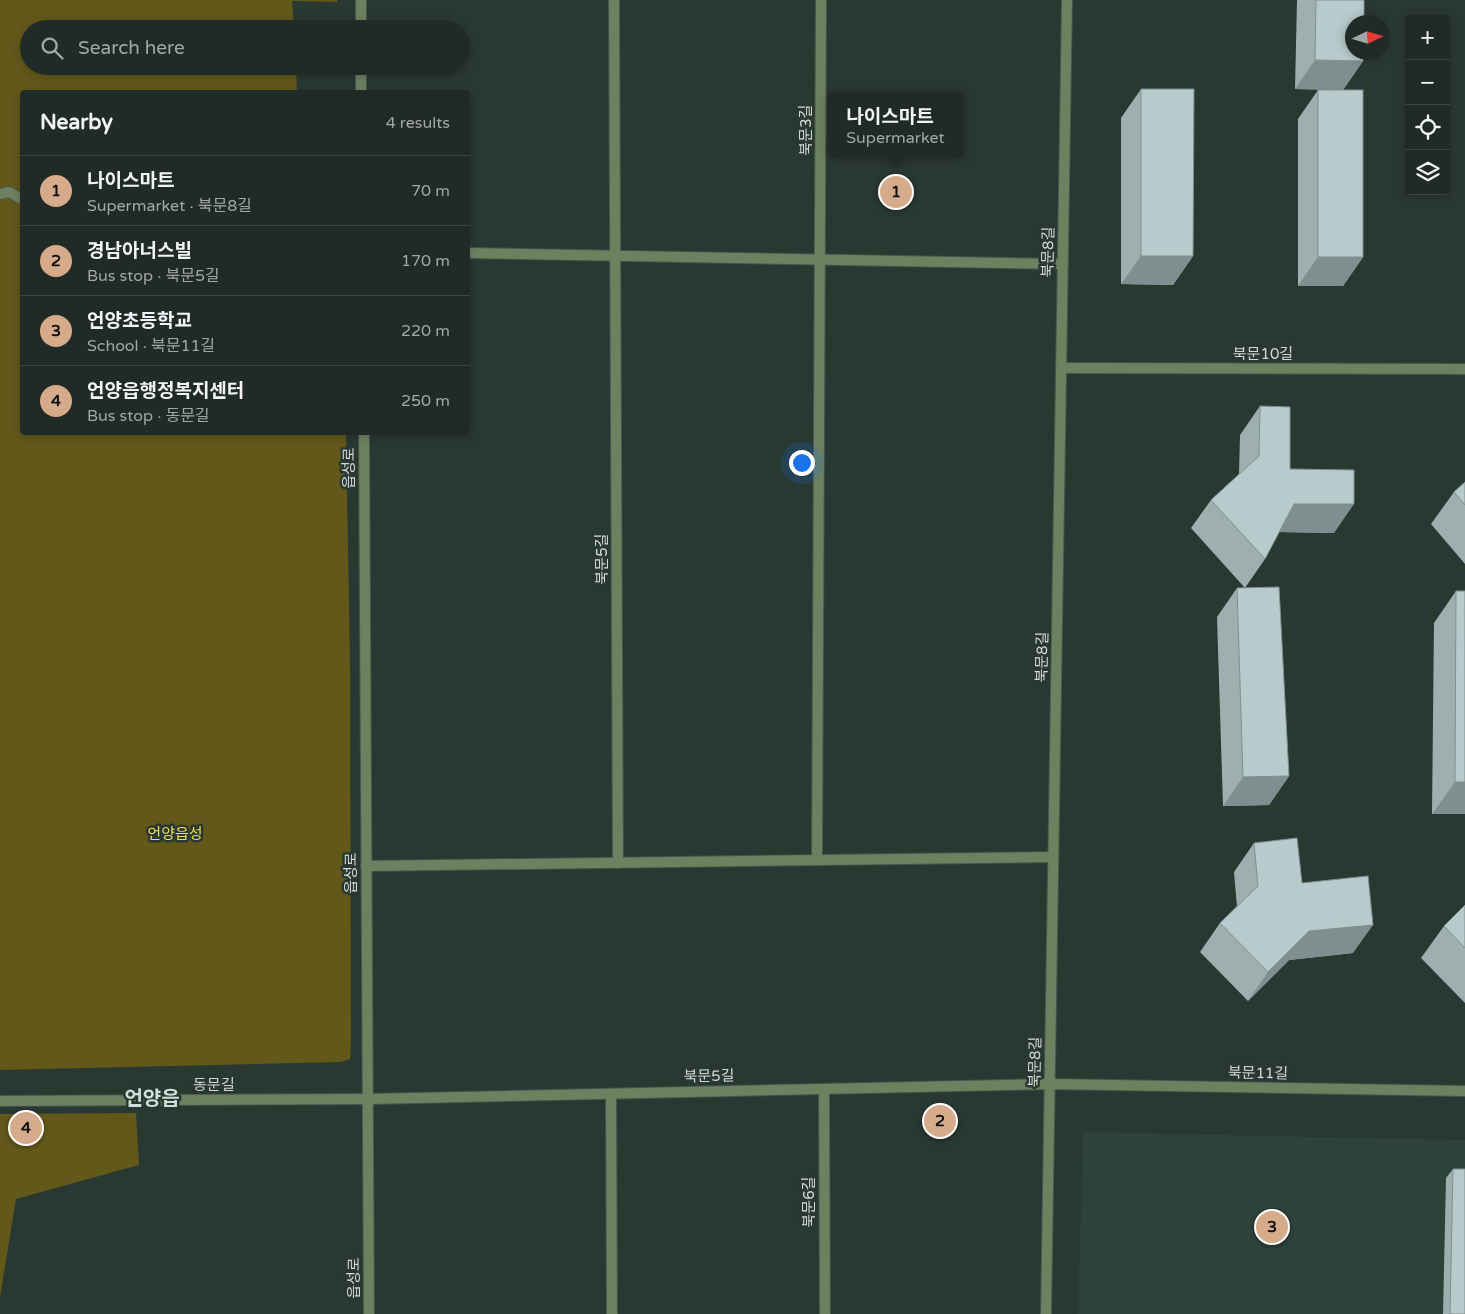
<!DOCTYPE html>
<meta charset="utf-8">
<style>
:root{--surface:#202a26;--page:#2d3632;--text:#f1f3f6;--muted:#a2a7a7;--line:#3d4643;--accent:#d6ab8b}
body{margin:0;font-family:"Varela Round","Noto Sans KR",sans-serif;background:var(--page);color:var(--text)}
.controls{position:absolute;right:15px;top:15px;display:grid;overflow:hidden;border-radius:5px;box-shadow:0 2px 8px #0003}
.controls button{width:45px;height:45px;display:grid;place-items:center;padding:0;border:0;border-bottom:1px solid var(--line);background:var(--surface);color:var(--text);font:25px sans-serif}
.compass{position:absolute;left:1345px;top:15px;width:45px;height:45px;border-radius:50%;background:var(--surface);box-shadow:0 2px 8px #0003;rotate:86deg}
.you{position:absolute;left:801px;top:462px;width:18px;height:18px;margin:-12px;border:4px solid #fff;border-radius:50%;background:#1a73e8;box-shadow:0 0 0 8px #1a73e833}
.badge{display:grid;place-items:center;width:32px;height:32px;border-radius:50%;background:var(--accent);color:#111;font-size:16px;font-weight:700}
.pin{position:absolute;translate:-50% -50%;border:2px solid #fff;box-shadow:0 1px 5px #0006}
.popup{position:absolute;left:828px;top:92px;width:135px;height:65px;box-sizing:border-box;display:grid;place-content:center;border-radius:5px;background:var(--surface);filter:drop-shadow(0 1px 4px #0005);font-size:16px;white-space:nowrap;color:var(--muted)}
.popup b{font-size:19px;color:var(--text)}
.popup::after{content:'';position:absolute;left:50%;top:100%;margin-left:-10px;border:10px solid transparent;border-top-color:var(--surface)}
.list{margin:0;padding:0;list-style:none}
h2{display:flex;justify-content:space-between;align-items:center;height:65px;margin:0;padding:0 20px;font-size:21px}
h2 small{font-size:16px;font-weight:400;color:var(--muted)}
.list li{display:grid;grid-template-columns:32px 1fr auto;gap:15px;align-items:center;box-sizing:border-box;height:70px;padding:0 20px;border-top:1px solid var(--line)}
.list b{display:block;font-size:19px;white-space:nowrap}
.list p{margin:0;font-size:16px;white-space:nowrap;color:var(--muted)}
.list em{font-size:16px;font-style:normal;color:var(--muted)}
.icon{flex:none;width:28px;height:28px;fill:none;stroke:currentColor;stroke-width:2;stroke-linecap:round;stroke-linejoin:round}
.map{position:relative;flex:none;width:1465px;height:1314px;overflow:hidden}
.search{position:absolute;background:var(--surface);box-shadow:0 2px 8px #0003;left:20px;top:20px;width:450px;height:55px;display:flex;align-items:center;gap:12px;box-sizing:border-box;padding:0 18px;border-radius:28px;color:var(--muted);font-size:19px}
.panel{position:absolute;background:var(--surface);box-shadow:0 2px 8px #0003;left:20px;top:90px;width:450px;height:345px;border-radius:5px}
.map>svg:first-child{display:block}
.built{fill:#2d4239}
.green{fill:#62581a}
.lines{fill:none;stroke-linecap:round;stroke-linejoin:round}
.service-casing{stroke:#48554f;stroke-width:12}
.minor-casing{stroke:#48554f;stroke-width:12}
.tertiary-casing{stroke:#48554f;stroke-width:12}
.service{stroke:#6d8060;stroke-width:10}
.minor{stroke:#6d8060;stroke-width:10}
.tertiary{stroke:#6d8060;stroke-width:10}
.wall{fill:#9eafaf}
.shaded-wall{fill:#818e8f}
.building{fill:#b8cbcc;stroke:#818e8f}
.labels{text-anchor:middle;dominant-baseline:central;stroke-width:5;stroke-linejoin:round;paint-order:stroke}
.street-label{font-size:15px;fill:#d1d9d5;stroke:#2a3832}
.park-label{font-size:15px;fill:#f0db5d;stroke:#2a3832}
.district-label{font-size:20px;font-weight:bold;fill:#cedfd7;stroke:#2a3832}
</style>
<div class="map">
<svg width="1465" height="1314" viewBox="0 0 1465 1314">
<rect width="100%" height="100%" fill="#2a3832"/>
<path class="built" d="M1083,1132L1465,1140V1314H1078Z"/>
<g class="green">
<path d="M0,0H337V2L292,1L294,29H29V66H296L297,92H22V432L346,433L350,660L351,1043L350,1059L341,1062L0,1070Z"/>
<path d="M136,1113L139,1165L16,1199L0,1297V1114Z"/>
</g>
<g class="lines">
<g class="service-casing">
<g id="service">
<path d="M614,0L618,863"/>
<path d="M468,253L1063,264"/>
<path d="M817,860L821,0"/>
<path d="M366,866L1053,857"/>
<path d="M824,1089L825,1314"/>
<path d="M611,1094L612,1314"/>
</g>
</g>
<g class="minor-casing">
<g id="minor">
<path d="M0,194L9,192L22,199"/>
<path d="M1061,368L1465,369"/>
<path d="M368,1099L1050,1084L1465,1091"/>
<path d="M1046,1314L1067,0"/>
</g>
</g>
<g class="tertiary-casing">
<g id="tertiary">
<path d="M361,0V29"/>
<path d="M361,66V92"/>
<path d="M364,432L369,1314"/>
<path d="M0,1101L368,1099"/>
</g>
</g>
<use href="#service" class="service"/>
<use href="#minor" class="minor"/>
<use href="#tertiary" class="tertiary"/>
</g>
<g class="wall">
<path d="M1297,0H1364L1363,61L1343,90L1295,89Z"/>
<path d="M1141,89L1193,256L1173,285L1121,284V118Z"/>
<path d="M1318,90L1363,257L1343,286H1298V119Z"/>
<path d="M1260,406L1290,469L1334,533L1279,532L1265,559L1245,588L1191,528L1211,500L1239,474L1240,435Z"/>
<path d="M1465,482V564L1431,524L1454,492Z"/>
<path d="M1237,588L1289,776L1269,805L1223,806L1217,617Z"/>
<path d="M1456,591L1465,814H1432L1434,623Z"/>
<path d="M1254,843L1302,883L1353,953L1289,960L1248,1001L1200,952L1220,923L1237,907L1234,872Z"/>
<path d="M1465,905V1003L1421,958L1444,926Z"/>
<path d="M1453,1169L1465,1314H1443L1446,1178Z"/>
</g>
<g class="shaded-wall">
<path d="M1315,60L1363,61L1343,90L1295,89Z"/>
<path d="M1141,256H1193L1173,285L1121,284Z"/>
<path d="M1318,257H1363L1343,286H1298Z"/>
<path d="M1294,504H1354L1334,533L1274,532Z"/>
<path d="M1289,776L1269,805L1223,806L1243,777Z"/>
<path d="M1455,782H1465V814H1432Z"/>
<path d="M1373,925L1353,953L1289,960L1248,1001L1268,972L1309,931Z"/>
</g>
<g class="building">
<path d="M1316,0H1364V22H1352V52H1363V61L1315,60Z"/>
<path d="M1141,89H1194L1193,256H1141Z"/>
<rect x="1318" y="90" width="45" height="167"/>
<path d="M1260,406L1290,407V469L1354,470V504H1294L1265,559L1211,500L1259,456Z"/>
<path d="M1465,482V505L1454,492Z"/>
<path d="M1279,587L1289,776L1243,777L1237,588Z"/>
<path d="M1456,591H1465V782H1455Z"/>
<path d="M1297,838L1302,883L1368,876L1373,925L1309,931L1268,972L1220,923L1258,886L1254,843Z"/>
<path d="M1465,905V948L1444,926Z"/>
<path d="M1453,1169H1465V1314H1450Z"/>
</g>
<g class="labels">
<g class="street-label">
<text transform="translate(806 130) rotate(-90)">북문3길</text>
<text transform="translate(1048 252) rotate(-89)">북문8길</text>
<text x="1263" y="354">북문10길</text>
<text transform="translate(349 468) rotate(-90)">읍성로</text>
<text transform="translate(602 559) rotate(-90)">북문5길</text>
<text transform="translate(1042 657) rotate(-89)">북문8길</text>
<text transform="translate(351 873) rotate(-90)">읍성로</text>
<text transform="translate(1035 1062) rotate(-89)">북문8길</text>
<text transform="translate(1258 1073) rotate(1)">북문11길</text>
<text transform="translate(709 1076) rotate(-1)">북문5길</text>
<text x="214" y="1085">동문길</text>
<text transform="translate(809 1202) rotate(-90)">북문6길</text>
<text transform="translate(354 1278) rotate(-90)">읍성로</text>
</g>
<g class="park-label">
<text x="175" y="834">언양읍성</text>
</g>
<g class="district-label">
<text x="152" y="1099">언양읍</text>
</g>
</g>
</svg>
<div class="controls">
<button>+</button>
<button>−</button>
<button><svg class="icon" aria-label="locate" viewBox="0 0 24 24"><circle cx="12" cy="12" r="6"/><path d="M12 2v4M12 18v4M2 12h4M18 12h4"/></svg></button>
<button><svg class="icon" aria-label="layers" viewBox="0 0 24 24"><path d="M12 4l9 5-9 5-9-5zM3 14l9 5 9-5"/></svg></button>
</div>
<svg class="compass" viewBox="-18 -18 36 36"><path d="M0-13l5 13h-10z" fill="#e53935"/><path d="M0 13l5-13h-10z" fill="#a2a7a7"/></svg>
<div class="you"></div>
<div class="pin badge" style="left:896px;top:192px">1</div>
<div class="popup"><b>나이스마트</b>Supermarket</div>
<div class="pin badge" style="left:940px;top:1121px">2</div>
<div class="pin badge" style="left:1272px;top:1227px">3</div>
<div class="pin badge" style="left:26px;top:1128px">4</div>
<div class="search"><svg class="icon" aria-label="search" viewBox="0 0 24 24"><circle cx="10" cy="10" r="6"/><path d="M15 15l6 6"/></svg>Search here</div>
<section class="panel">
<h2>Nearby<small>4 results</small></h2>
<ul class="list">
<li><span class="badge">1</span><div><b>나이스마트</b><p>Supermarket · 북문8길</p></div><em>70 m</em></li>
<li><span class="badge">2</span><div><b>경남아너스빌</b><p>Bus stop · 북문5길</p></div><em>170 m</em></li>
<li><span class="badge">3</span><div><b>언양초등학교</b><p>School · 북문11길</p></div><em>220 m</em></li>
<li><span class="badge">4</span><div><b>언양읍행정복지센터</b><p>Bus stop · 동문길</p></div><em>250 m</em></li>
</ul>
</section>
</div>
